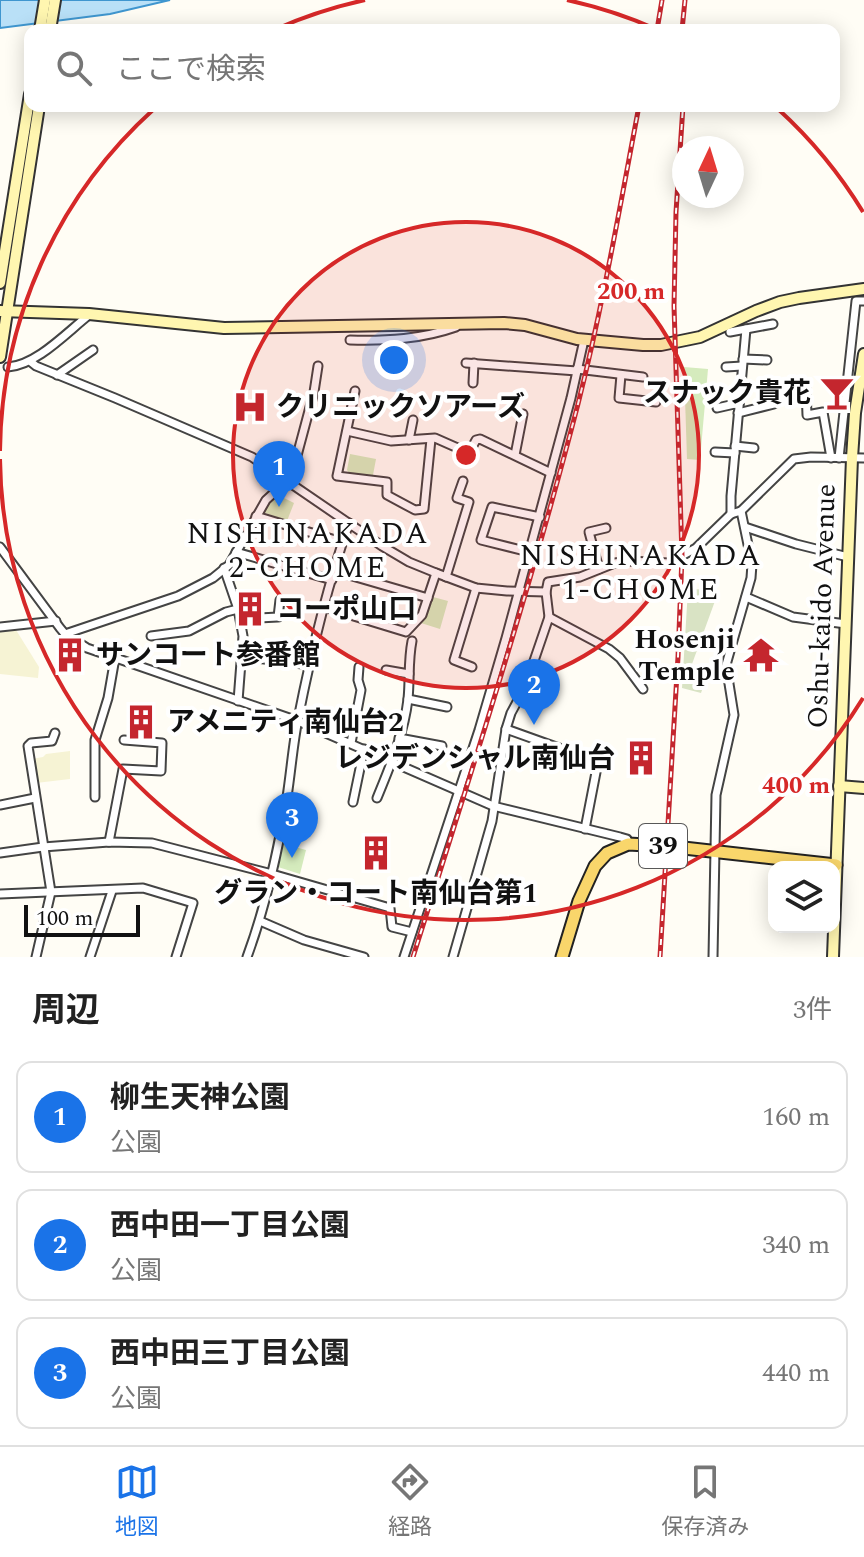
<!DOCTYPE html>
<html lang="ja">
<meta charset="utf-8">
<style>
:root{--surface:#fff;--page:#f6f6f6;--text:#222;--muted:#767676;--line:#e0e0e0;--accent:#1a73e8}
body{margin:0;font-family:Spectral,"Noto Sans JP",serif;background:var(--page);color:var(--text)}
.controls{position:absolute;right:24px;bottom:24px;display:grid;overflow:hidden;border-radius:16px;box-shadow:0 4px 20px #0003}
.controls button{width:72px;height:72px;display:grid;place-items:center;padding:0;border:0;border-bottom:2px solid var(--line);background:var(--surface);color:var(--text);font:40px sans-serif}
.compass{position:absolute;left:672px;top:136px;width:72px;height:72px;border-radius:50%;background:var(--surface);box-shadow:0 4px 20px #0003;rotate:4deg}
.scale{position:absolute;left:24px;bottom:20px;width:116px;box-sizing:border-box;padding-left:8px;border:4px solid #111;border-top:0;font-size:22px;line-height:28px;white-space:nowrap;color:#111;-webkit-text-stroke:6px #fff;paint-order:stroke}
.you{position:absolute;left:394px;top:360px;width:28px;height:28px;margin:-20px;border:6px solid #fff;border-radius:50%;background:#1a73e8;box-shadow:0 0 0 12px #1a73e833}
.badge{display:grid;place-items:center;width:52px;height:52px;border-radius:50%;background:var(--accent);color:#fff;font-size:26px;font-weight:700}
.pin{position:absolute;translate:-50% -66px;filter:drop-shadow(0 2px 4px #0008)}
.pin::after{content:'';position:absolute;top:42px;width:28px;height:24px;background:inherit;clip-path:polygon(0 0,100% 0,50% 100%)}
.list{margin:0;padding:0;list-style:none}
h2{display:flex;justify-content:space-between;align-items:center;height:104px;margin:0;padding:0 32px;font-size:34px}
h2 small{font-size:26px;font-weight:400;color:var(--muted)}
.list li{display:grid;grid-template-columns:52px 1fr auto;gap:24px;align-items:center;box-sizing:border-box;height:112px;margin:0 16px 16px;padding:0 16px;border:2px solid var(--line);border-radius:16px}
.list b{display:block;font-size:30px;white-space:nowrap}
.list p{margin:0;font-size:26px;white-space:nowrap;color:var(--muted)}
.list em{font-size:26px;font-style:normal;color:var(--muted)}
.icon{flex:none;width:44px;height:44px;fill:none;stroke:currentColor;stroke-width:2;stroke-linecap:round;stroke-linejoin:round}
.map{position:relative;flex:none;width:864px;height:957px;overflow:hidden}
.search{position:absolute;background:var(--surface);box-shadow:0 4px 20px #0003;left:24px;right:24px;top:24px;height:88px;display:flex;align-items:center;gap:20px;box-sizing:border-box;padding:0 28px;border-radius:16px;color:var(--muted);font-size:30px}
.sheet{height:488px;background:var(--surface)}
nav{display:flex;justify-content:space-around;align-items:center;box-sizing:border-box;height:112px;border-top:2px solid var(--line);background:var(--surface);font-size:22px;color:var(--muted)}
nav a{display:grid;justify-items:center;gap:4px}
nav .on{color:var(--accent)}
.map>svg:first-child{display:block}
.farmland{fill:#f6f3d4}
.green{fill:#d5ebbd}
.cemetery{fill:#d9e3c4}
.water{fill:#b9e0f7;stroke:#3f96cf;stroke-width:2}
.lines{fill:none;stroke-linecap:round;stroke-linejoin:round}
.street-casing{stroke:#444;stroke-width:11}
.secondary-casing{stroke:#333;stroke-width:14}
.primary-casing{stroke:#222;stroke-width:15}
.street{stroke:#fff;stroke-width:7}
.secondary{stroke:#fff6b0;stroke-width:10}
.primary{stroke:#f9d66b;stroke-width:11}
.rail-casing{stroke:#c4262e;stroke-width:5}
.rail{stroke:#fff;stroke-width:2;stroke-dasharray:6;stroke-linecap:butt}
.ring{fill:none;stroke:#d62828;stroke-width:4}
.labels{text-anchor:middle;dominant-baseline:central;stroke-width:8;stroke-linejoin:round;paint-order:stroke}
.shield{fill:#fff;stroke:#585858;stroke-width:2}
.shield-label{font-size:26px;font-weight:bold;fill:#111}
.poi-label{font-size:28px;font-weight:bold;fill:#111;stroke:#fff;text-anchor:start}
.street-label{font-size:28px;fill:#111;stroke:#fff}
.neighbourhood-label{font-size:30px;letter-spacing:2px;fill:#111;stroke:#fff}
.centre{fill:#d62828;stroke:#fff;stroke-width:4}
.ring-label{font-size:24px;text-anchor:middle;font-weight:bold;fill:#d62828;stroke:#fff;stroke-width:8;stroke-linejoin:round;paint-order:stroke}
</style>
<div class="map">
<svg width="864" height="957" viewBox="0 0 864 957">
<rect width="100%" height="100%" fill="#fffdf5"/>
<g class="farmland">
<path d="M16,630L39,667L38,678L0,674V631Z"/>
<path d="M70,751V779L36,783L32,759L43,757L46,754Z"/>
</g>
<g class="green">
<path d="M684,367L708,369L700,460L687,459Z"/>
<path d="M350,454L376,459L373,475L350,474L347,470Z"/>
<path d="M276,494L294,503L287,521L263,512L268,501Z"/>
<path d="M433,597L448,601L440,629L421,623L426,616Z"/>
<path d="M284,844L306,850L300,874L278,867Z"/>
</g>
<path class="cemetery" d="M688,589L719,590L688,675L705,681L701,693L682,688Z"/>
<path class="water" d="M0,0H170L110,14L0,28Z"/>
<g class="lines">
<g class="street-casing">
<g id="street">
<path d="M730,332L773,324"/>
<path d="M350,340C387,341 422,339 456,327"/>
<path d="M743,359L767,360"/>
<path d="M31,362L36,366L115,398L252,457L382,546L409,562L436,573L476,588L507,591L546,592L548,582L580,577L615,563L629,561L669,563L696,548L731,514L741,511L794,459L811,457L864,458"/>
<path d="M466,363L577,371"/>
<path d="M8,367C37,365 67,332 89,315"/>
<path d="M726,367L742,366"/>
<path d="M577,369L643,377"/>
<path d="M57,375L93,350"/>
<path d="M621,375L619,398L656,402"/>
<path d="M473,383L474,363"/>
<path d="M806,389L807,415L823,412L831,458"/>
<path d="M355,391L337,476L387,482V495L415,510L424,509L431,439"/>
<path d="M717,408L739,403"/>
<path d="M738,413L774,404"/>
<path d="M347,431L391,441L435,438L469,453L476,440L480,439L551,473"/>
<path d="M409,440L413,420"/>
<path d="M735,446L754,448"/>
<path d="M715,452L735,453"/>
<path d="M515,455L523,414"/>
<path d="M839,458L856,301H864"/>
<path d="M731,514V496L746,329"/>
<path d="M256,516L342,542"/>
<path d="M745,527L796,544L848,557"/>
<path d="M0,547L60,628L65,634L87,648L298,721L493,806L620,837L627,839L628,844"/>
<path d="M236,552L332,580"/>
<path d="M529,552L481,540L492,507L540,517"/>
<path d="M224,568L238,609"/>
<path d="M599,569L589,532L606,528"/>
<path d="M335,571L428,598"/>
<path d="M446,577L469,502L457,498L463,481"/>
<path d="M746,597L793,617L846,624"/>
<path d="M324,607L406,632L422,615L436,573"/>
<path d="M549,617L609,649L620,658L643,689"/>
<path d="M241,619L278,617L280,600"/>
<path d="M0,627L56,621"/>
<path d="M65,634L178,596L213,578L229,565L266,500L287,481L295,463L314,392L318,366"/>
<path d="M151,636L189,631L226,612L238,609L243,636L238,701"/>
<path d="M241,656L310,665"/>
<path d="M472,667L454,660L476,588"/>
<path d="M386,670L409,674"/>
<path d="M408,699L447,707"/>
<path d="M506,729L598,762L585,829"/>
<path d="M399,738L442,746"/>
<path d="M351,743L361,690L358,680L359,667"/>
<path d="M95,797V740L108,698L115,658"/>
<path d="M377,798C390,766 404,734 408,699C410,680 408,661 412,641"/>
<path d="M353,802L364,749"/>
<path d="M0,805L35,798"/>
<path d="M109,842L123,769L161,771L162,743L124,740"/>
<path d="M0,853L43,847L109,842L152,843L272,874L390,908L392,927L412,932"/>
<path d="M0,894L143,888L193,903L176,957"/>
<path d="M260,921L304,940L364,957"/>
<path d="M36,957L51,892L28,746L31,743L52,741L55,733"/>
<path d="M90,957L112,891"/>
<path d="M247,957C266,905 278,852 287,797C291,771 293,744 298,719C311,653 327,587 349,523"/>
<path d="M404,957L479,730L506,638L571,398L584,340"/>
<path d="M453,957L492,821L506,729L511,713L525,687L549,617L546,592"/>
<path d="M713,957L716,795L734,715L726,665L751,578L752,564L741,511"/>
</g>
</g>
<g class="secondary-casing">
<g id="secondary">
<path d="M40,30L45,0"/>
<path d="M50,30L55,0"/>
<path d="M0,283L30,94"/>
<path d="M0,311L89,314L224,328L504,323L525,325L577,339L643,345H661L700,337L756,311L780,302L799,298L864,289"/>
<path d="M0,357L39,106"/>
<path d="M839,786L864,788"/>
<path d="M833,957L852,458L855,413L864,354"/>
</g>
</g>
<g class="primary-casing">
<path id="primary" d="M562,957L579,901L595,866L607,853L628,844L666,846L836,865"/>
</g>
<use href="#street" class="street"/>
<use href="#secondary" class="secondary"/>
<use href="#primary" class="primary"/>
<g class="rail-casing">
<g id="rail">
<path d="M657,30L662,0"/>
<path d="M682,30L685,0"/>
<path d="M413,957C471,773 530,590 578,404C603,305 620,206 639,106"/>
<path d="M660,957L678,657L682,556L674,306L676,212L683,106"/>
</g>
</g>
<use href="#rail" class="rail"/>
</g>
<circle cx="466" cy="455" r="233" fill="#d62828" fill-opacity=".12"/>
<g class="ring">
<circle cx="466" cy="455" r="233"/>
<path d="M863 698A466 466 0 0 1 0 459M0 451A466 466 0 0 1 154 109M276 29A466 466 0 0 1 365 0M567 0A466 466 0 0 1 656 29M778 109A466 466 0 0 1 863 212"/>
</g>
<defs>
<g id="bar-bare" transform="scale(2.76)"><path d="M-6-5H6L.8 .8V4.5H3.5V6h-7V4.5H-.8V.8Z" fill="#c4262e" stroke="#fff" stroke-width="2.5" paint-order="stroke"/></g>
<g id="hospital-bare" transform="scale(2.76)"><path d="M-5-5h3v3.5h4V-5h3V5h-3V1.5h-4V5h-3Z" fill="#c4262e" stroke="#fff" stroke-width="2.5" paint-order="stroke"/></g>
<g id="building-bare" transform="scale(2.76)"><path d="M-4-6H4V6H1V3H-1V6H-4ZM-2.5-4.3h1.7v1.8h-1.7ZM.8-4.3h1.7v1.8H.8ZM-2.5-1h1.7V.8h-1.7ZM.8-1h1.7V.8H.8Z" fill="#c4262e" stroke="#fff" stroke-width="2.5" paint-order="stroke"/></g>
<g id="temple-bare" transform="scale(2.76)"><path d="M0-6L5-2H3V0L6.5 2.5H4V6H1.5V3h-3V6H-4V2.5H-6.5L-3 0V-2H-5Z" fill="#c4262e" stroke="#fff" stroke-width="2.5" paint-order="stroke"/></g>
</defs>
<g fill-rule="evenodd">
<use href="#bar-bare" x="837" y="393"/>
<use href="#hospital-bare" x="250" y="407"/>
<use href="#building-bare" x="250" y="609"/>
<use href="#building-bare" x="70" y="655"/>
<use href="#temple-bare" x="761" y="655"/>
<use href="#building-bare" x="141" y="722"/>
<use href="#building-bare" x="641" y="758"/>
<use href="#building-bare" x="376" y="853"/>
</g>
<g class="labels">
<rect class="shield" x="639" y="824" width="48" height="44" rx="6"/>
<g class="shield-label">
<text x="663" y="846">39</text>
</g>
<g class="poi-label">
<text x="811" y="393" text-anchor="end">スナック貴花</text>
<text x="276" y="407">クリニックソアーズ</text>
<text x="276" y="609">コーポ山口</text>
<text x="735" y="639" text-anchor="end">Hosenji<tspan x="735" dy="32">Temple</tspan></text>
<text x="96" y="655">サンコート参番館</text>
<text x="167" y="722">アメニティ南仙台2</text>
<text x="615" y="758" text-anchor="end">レジデンシャル南仙台</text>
<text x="376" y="893" text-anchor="middle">グラン・コート南仙台第1</text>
</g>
<g class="street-label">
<text transform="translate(822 606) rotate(-88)">Oshu-kaido Avenue</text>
</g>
<g class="neighbourhood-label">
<text x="308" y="534">NISHINAKADA<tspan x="308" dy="34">2-CHOME</tspan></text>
<text x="641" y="556">NISHINAKADA<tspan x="641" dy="34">1-CHOME</tspan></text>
</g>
</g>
<circle cx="466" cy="455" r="12" class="centre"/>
<g class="ring-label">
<text x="631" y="299">200 m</text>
<text x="796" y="793">400 m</text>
</g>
</svg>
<div class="controls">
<button><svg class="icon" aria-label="layers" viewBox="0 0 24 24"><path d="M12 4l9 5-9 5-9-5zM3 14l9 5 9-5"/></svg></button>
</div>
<svg class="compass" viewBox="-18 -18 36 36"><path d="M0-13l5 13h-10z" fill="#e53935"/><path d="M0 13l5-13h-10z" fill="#767676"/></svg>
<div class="scale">100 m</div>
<div class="you"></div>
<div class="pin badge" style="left:279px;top:507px">1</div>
<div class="pin badge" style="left:534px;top:725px">2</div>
<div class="pin badge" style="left:292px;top:858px">3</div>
<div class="search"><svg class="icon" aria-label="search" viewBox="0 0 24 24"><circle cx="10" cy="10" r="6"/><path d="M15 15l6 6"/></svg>ここで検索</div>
</div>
<section class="sheet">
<h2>周辺<small>3件</small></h2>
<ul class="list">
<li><span class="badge">1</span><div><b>柳生天神公園</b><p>公園</p></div><em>160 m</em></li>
<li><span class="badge">2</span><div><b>西中田一丁目公園</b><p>公園</p></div><em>340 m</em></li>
<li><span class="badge">3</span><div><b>西中田三丁目公園</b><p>公園</p></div><em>440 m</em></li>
</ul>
</section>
<nav>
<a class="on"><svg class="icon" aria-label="map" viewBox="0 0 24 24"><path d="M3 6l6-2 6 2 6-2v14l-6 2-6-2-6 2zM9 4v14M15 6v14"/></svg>地図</a>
<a><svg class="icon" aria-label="directions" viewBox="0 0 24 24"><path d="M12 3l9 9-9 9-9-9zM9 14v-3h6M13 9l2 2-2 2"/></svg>経路</a>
<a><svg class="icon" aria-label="saved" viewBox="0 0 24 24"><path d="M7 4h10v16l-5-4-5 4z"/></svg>保存済み</a>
</nav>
